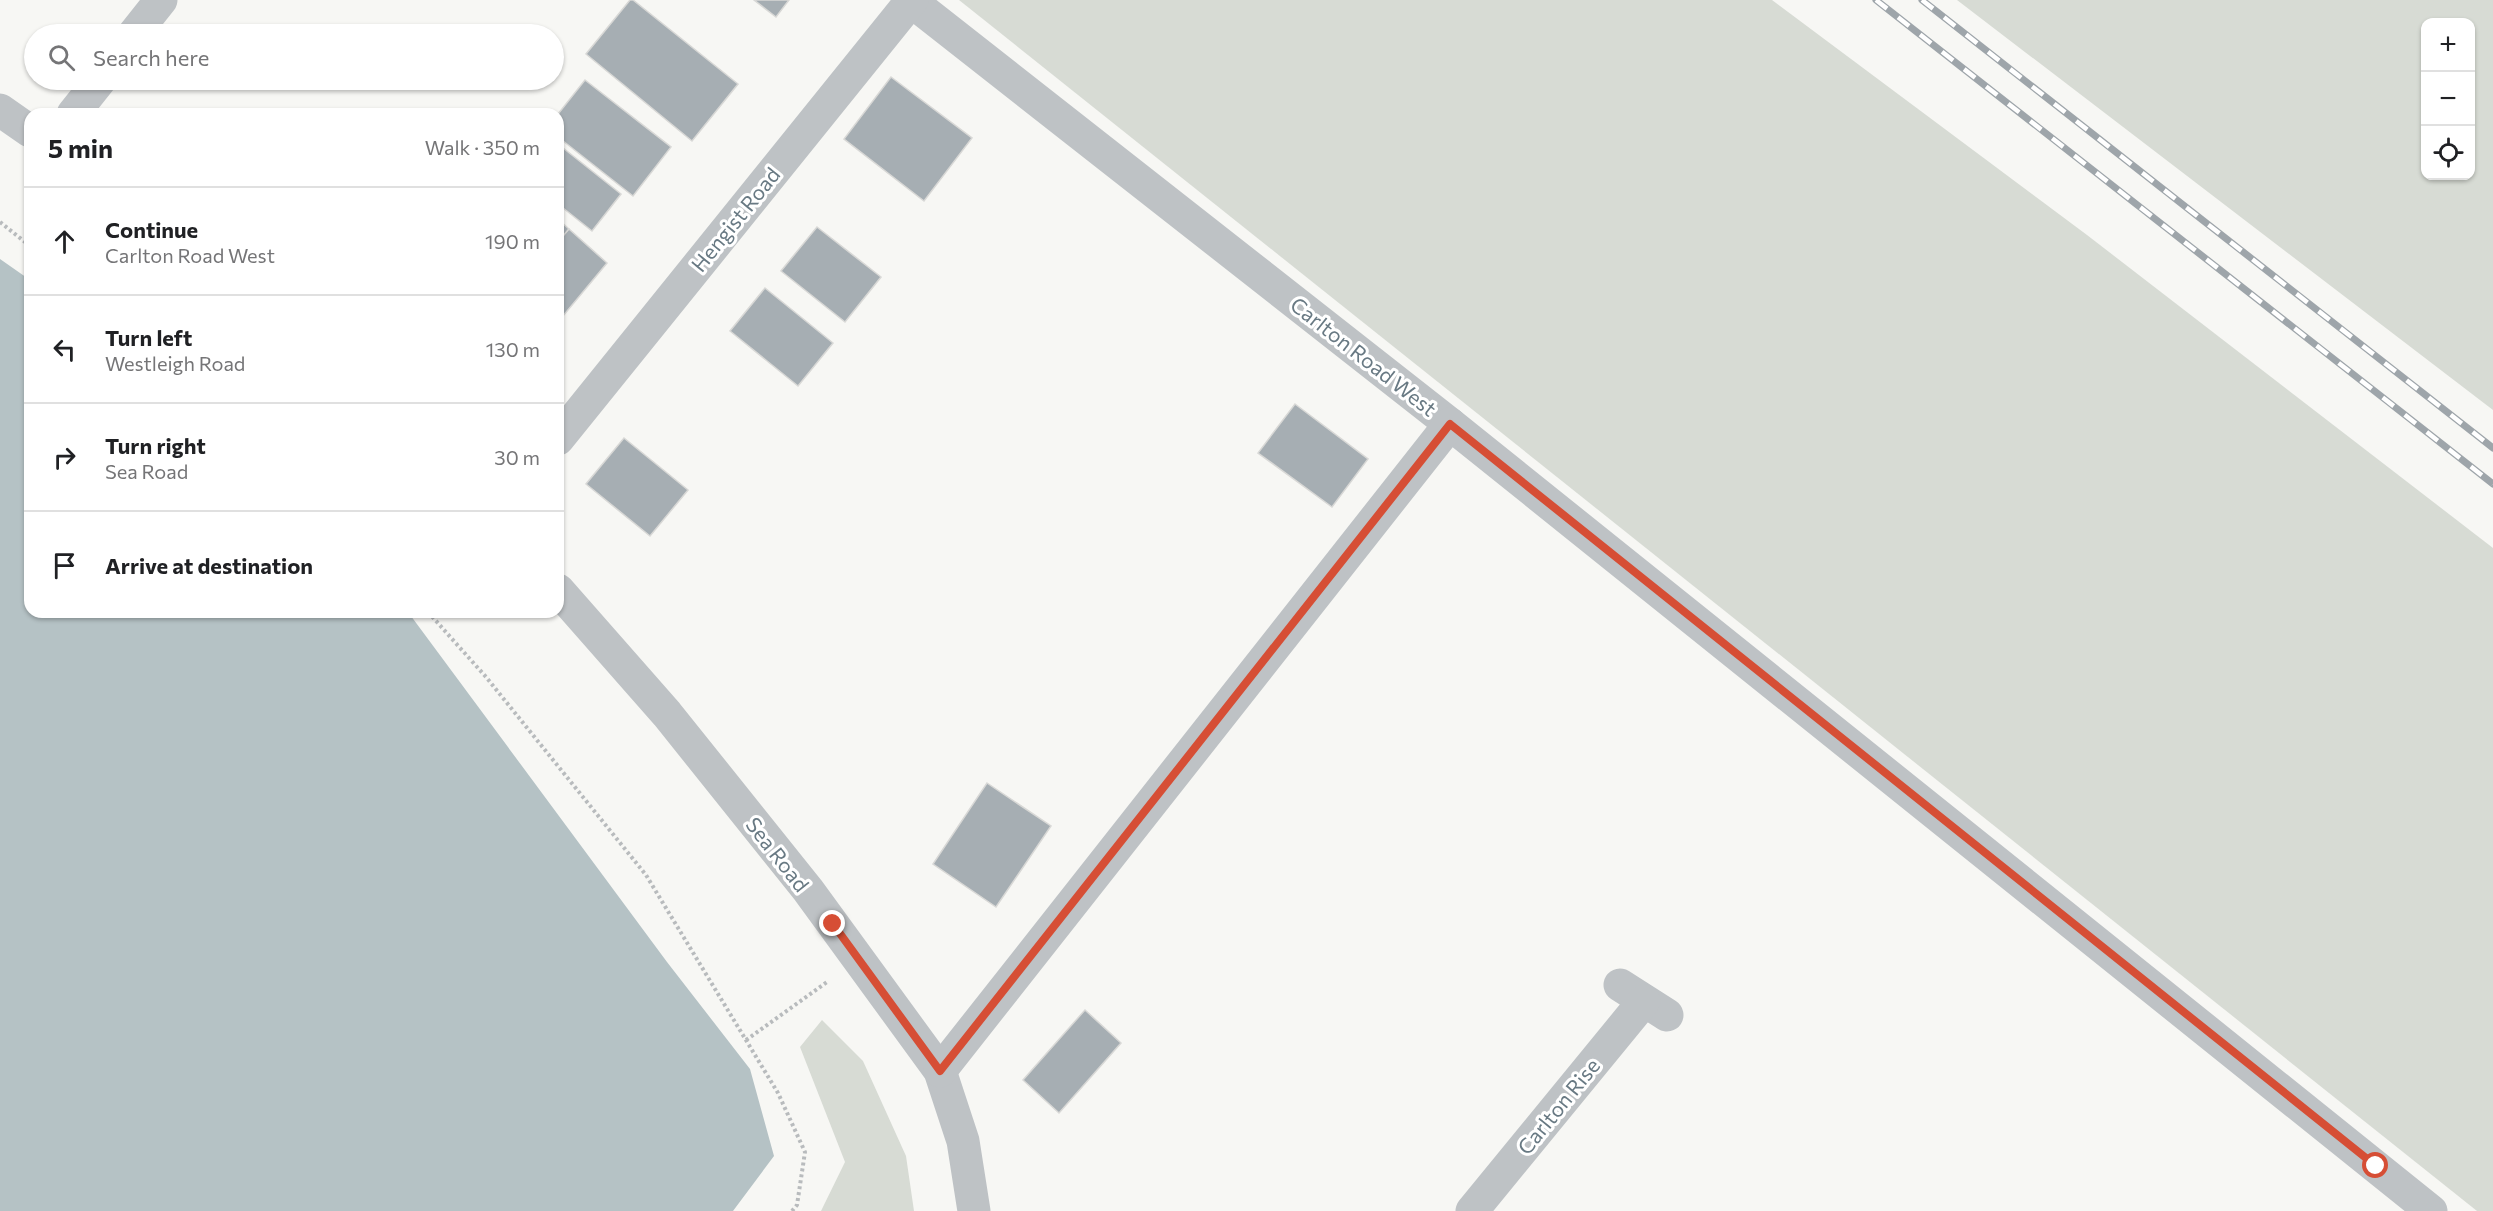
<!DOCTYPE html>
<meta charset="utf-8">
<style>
:root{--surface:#fff;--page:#f6f6f6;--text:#202124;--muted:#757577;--line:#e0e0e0}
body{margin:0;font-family:Commissioner,sans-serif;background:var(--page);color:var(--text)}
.controls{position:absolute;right:18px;top:18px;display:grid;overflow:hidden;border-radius:12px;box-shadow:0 2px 4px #0004}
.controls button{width:54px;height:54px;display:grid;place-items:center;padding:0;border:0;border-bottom:2px solid var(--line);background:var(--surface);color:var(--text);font:30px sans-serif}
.stop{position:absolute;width:18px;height:18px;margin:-14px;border:4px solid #d64e35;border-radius:50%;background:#fff}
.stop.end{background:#d64e35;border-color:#fff;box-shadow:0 2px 6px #0008}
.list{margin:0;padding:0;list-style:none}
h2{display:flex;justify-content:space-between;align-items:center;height:78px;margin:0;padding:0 24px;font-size:26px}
h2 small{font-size:20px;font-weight:400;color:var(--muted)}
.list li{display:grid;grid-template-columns:39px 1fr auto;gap:18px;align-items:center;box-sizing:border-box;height:108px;padding:0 24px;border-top:2px solid var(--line)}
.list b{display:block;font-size:22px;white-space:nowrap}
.list p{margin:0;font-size:20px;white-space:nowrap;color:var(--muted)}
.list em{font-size:20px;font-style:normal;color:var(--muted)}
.icon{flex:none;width:33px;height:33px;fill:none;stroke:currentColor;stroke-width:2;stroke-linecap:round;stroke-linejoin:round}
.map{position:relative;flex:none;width:2493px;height:1211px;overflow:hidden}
.search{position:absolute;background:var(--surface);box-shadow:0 2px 4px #0004;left:24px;top:24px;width:540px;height:66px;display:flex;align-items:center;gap:15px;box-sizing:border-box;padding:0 21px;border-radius:33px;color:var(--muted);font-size:22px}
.panel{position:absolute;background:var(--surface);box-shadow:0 2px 4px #0004;left:24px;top:108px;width:540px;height:510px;border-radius:18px}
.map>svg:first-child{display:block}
.green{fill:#d7dbd4;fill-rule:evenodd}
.water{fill:#b5c2c5}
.building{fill:#a6aeb3;stroke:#d8d8d6;stroke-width:1.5}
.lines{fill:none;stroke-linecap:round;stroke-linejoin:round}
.path{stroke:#b8bbbd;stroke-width:4;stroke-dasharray:3 3;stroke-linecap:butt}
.minor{stroke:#bec2c5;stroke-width:33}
.rail-casing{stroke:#9ea5aa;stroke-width:7}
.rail{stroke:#fff;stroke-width:4.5;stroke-dasharray:14;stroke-linecap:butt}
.route{stroke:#d64e35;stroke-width:8}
.labels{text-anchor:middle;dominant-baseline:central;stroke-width:6;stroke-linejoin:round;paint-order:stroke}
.street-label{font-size:21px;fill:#687983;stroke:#fff}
</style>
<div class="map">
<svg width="2493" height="1211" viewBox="0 0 2493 1211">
<rect width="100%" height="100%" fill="#f7f7f4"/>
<g class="green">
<path d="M959,0H1772L2087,235L2493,548V1211H2477Z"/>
<path d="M1957,0H2493V410ZM2426,22H2470V176H2426Z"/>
<path d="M822,1020L863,1061L906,1156L914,1211H821L845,1162L800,1047Z"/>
</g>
<path class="water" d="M0,259L30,280V612H408L667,962L750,1069L774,1156L733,1211H0Z"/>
<g class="building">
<path d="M630,0H633L738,84L692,141L586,54Z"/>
<path d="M754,0H789L776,17Z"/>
<path d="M891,77L972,138L924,201L844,139Z"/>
<path d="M585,80L671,147L633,196L558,137V114Z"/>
<path d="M558,144L621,194L592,231L558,204Z"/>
<path d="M558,219L569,229L558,242Z"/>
<path d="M817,227L881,277L845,322L781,271Z"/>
<path d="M569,229L607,263L558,322V242Z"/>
<path d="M765,288L833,343L798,386L730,331Z"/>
<path d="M1295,404L1368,459L1332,507L1258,453Z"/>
<path d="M624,438L688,490L650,536L586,484Z"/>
<path d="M987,783L1051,826L996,907L933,864Z"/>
<path d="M1085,1010L1121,1043L1059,1113L1023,1080Z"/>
</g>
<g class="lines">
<g class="path">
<path d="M0,222L30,246"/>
<path d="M428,612L486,677L646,875L778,1093L805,1152L797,1205L792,1211"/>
<path d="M746,1040L827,982"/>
</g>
<g class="minor">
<path d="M911,1L1450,424L2431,1211"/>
<path d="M134,34L161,0"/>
<path d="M0,110L30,131"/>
<path d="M73,114L100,80"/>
<path d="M558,439L912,0"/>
<path d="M558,590L667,714L808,890L940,1071L963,1141L974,1211"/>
<path d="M1620,985L1667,1015"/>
<path d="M940,1071L1450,424"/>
<path d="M1472,1211L1644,1001"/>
</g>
<g class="rail-casing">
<g id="rail">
<path d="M1876,0L2493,484"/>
<path d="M1922,0L2493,448"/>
</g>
</g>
<use href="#rail" class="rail"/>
</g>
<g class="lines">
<path class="route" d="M833,924L940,1071L1450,424L2376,1166"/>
</g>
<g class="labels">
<g class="street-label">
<text transform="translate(735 219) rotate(-51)">Hengist Road</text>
<text transform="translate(1364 356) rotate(38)">Carlton Road West</text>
<text transform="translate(778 854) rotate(52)">Sea Road</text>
<text transform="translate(1558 1106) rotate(-51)">Carlton Rise</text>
</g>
</g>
</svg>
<div class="controls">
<button>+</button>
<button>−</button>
<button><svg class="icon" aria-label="locate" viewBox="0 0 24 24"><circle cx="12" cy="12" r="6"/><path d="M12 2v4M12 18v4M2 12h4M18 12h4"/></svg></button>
</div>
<div class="stop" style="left:2376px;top:1166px"></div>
<div class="stop end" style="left:833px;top:924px"></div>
<div class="search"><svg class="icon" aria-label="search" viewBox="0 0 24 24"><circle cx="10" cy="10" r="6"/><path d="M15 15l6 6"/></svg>Search here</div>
<section class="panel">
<h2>5 min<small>Walk · 350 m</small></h2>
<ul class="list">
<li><svg class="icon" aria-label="ahead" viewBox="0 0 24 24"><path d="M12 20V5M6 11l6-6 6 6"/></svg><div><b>Continue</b><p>Carlton Road West</p></div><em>190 m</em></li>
<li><svg class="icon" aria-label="left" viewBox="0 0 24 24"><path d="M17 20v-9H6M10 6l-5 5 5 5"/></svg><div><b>Turn left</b><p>Westleigh Road</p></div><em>130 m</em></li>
<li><svg class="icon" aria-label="right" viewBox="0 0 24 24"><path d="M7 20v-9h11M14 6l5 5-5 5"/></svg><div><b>Turn right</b><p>Sea Road</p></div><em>30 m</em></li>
<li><svg class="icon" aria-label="arrive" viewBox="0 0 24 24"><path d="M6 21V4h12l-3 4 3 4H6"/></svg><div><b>Arrive at destination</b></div></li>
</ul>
</section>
</div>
